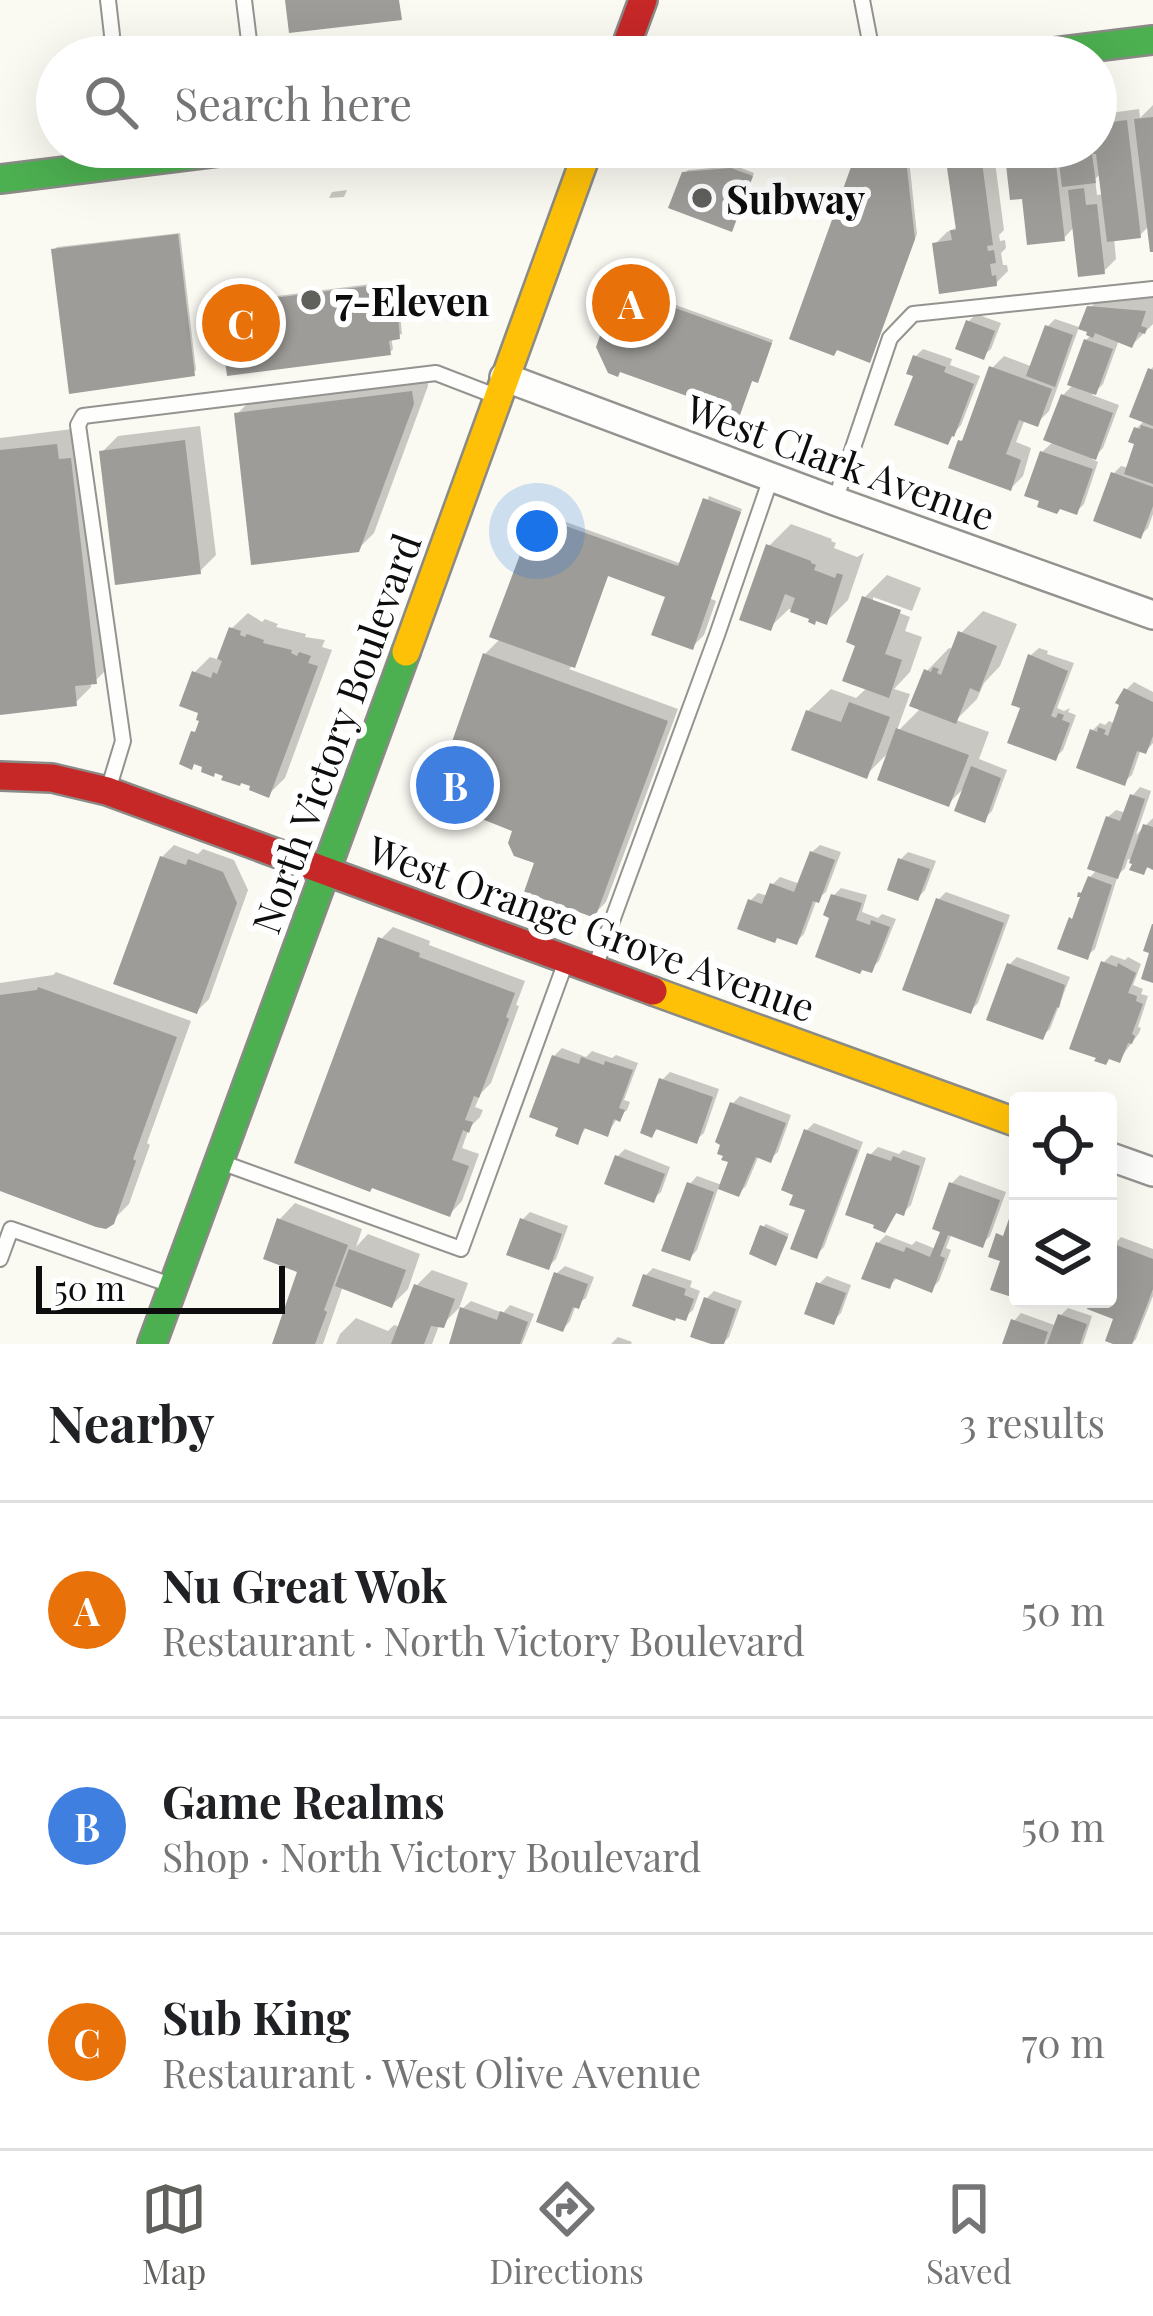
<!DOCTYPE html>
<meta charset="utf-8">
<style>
:root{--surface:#fff;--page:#f6f6f6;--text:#202124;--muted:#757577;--line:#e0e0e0;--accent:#60605d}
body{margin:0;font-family:"Playfair Display",serif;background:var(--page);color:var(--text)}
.controls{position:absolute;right:36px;bottom:36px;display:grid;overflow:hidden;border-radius:12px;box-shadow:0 12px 48px #0002}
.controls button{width:108px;height:108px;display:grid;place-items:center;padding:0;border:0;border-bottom:3px solid var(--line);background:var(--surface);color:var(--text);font:60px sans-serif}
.scale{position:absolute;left:36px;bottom:30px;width:249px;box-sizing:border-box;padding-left:12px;border:6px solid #0d0d0d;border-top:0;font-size:33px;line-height:42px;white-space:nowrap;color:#0d0d0d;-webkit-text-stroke:9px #fff;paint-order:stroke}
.you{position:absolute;left:537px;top:531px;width:42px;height:42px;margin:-30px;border:9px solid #fff;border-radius:50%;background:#1a73e8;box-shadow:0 0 0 18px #1a73e833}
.badge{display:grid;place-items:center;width:78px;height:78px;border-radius:50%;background:var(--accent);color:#fff;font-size:39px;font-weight:700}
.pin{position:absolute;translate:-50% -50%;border:6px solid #fff;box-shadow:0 3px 12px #0006}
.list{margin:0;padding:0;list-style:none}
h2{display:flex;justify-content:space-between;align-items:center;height:156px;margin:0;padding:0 48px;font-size:51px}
h2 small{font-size:39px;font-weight:400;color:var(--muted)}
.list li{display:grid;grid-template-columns:78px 1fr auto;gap:36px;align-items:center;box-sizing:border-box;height:216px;padding:0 48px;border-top:3px solid var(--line)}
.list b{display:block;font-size:45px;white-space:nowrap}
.list p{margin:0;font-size:39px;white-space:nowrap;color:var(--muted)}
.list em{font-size:39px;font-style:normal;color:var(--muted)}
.icon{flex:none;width:66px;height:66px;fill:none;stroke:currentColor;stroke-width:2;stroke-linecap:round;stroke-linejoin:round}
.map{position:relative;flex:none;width:1153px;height:1344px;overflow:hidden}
.search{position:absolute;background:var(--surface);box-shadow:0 12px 48px #0002;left:36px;right:36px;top:36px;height:132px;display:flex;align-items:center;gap:30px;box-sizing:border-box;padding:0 42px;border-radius:66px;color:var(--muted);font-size:45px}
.sheet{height:804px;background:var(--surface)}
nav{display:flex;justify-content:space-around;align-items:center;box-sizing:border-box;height:168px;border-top:3px solid var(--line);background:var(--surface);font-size:33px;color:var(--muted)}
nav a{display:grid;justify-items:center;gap:6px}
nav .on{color:var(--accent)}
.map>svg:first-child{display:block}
.shadow{fill:#0003;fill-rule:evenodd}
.building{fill:#9d9c98}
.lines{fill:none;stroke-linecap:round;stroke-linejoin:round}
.lane-casing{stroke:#949390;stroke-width:18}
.street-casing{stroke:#949390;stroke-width:32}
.fast-casing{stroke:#8a8a87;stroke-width:32}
.slow-casing{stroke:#8a8a87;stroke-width:32}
.jam-casing{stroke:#8a8a87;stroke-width:32}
.lane{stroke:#fefefd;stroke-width:14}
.street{stroke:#fefefd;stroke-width:27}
.fast{stroke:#4caf50;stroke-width:27}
.slow{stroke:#ffc107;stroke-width:27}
.jam{stroke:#c62828;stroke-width:27}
.poi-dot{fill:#60605d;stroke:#fff;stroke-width:4.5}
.labels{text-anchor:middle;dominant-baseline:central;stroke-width:12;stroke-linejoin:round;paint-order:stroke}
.poi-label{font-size:39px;font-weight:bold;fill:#0d0d0d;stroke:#fff;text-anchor:start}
.street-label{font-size:39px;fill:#0d0d0d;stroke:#fff}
</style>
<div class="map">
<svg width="1153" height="1344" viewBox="0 0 1153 1344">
<rect width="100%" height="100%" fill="#faf9f2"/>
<g class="shadow">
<path d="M1153,105V252L1150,225L1140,235L1114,238L1116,259L1104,271L1075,226L1064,238L1025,196L1007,147H1096V115L1139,109L1140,118ZM1102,172L1104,194L1097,195L1095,179Z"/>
<path d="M947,147H993L1004,230L999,235L1000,241L1005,240L1006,248L1001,253L1003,265H1007L1008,271L996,283L935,244L947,232L958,227Z"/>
<path d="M909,159L917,234L872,356L854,168L858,165Z"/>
<path d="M736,166L754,173L734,225L684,174L688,170Z"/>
<path d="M347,190L344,197L329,198L332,192Z"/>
<path d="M180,233L196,370L193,373L54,250L57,247Z"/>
<path d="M386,282L390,314L400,313L402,334L391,337L393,349L390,352L221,306L224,303Z"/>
<path d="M1112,285L1153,288V324L1132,345L1119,340L1103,384L1092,395L1119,405L1103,448L1092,459L1098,462L1084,504L1076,512L1061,506L1042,452L1054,441L1063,395L1074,384L1086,340L1092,334L1090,308Z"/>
<path d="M623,286L773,340L760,377L753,379L739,412L620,289Z"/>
<path d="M976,314L1001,323L991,349L983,356L969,321Z"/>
<path d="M1055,319L1079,327L1049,411L1037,423L1025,419L1016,442L1031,448L1023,476L1011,488L961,441L968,435L992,368L1004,356L1033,367L1048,326Z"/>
<path d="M923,349L952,359L950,365L980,376L961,425L947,442L917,375L915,357Z"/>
<path d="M1153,367V514L1148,528L1140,536L1114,473L1121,466L1129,468L1138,443L1136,429L1145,420L1150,370Z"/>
<path d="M427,377L428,386L374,533L358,549L237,414L253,398Z"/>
<path d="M200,426L216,555L200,571L102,452L118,436Z"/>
<path d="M72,429L111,665L95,681H91V687L75,703L0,712V438Z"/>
<path d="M709,496L742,509L709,598L716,601L704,635L692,647L669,596L609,573L577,662L569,669L678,709L606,902L594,914L538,861L516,829L485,654L501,638L541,513L682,564Z"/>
<path d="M791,524L832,539L831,541L836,543L834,548L857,557L864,553L848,600L826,622L789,609L770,627L769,546Z"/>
<path d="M887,575L921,588L912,611L873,597V603L910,617L905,631L922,637L910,672L894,689L910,694L896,733L921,708L927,671L949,648L954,649L961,633L983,611L1017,624L1000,666L984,683L977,699L956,720L989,732L979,759L1007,770L992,811L984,819L967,785L949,803L891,750L866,775L808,711L831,689L856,698L868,687L858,644L864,598Z"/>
<path d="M248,613L262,622L265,619L278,624L276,627L306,634L305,637L325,640L322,647L332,650L285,778L269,794L254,784L206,766L194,733L201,725L194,673L210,657L220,660L231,629Z"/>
<path d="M1039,648L1048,651L1047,654L1074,663L1057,708L1064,711L1070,708L1068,712L1076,715L1063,750L1056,757L1023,707L1031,655Z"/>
<path d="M1134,682L1153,692V743L1146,751L1141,749L1132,775L1124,782L1092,731L1100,723L1105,725L1109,721L1116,724L1126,690Z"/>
<path d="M1140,787L1151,791L1136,835L1153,818V866L1150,865L1143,872L1136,862L1128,859L1125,868L1118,875L1095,949L1087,956L1061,947L1072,919L1078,912L1090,877L1098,869L1108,817L1116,810L1126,813L1133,795Z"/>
<path d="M174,845L198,854L203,849L234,860L248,890L209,999L197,1011L162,857Z"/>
<path d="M820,845L841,852L826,892L817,899L804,934L796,942L751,900L758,893L768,896L772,885L780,877L800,884L812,852Z"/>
<path d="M908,852L936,861L925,890L918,898L900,860Z"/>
<path d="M841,888L867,895L862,912L878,918L882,914L896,919L879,961L871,969L833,916L834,895Z"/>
<path d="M946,892L1010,915L978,1003L970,1011L938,900Z"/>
<path d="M393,927L430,941L429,945L525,981L516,1005L519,1006L491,1083L481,1093L475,1107L483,1110L480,1117L469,1128L462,1148L479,1154L462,1201L450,1214L381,939Z"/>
<path d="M1111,955L1125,960L1128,957L1141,964L1133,985L1143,989L1141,994L1148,996L1138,1027L1141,1028L1139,1033L1119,1060L1104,962Z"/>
<path d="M1017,957L1070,977L1050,1029L1042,1036L1009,965Z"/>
<path d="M56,972L191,1021L147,1143L150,1145L129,1204L112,1221L0,1188V983L53,975Z"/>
<path d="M562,1048L586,1057L592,1051L612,1058L616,1055L638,1063L624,1100L630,1102L627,1110L618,1117L607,1134L587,1126L577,1141L554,1056Z"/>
<path d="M670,1072L719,1089L704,1133L696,1140L659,1127L652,1135L662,1080Z"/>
<path d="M740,1096L791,1115L778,1152L770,1159L759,1155L746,1186L738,1194L719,1186L697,1250L690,1258V1184L697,1176L722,1185L732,1160V1104Z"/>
<path d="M814,1123L863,1142L824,1247L816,1255L809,1209L806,1131Z"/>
<path d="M878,1147L899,1154L903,1150L926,1158L911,1205L903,1213L898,1211L885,1230L870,1155Z"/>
<path d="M625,1149L670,1167L661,1192L653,1199L617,1157Z"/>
<path d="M960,1175L1006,1192L990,1236L982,1244L952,1233L946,1248L951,1250L939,1281L931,1289L898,1277L889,1286L878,1243L886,1235L912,1245L916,1241L936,1249L952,1183Z"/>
<path d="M295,1203L362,1229L356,1247L368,1234L420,1254L408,1289L392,1305L343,1286L323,1344H275L300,1271L280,1219Z"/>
<path d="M530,1212L568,1226L556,1259L548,1267L522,1220Z"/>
<path d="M766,1224L789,1234L778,1259L763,1227Z"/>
<path d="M1121,1237L1153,1249V1296L1136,1339L1132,1344H1121L1117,1317L1094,1299H1108V1260L1114,1245Z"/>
<path d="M565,1266L594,1277L586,1298L576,1305L570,1321L563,1329L557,1273Z"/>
<path d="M653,1268L692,1281L690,1287L700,1291L693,1310L685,1317L645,1276Z"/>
<path d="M432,1270L468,1283L459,1308L443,1324L440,1323L432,1344H336L340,1334L356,1318L388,1331L394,1325L401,1327L416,1286Z"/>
<path d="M827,1276L851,1285L841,1313L833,1321L819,1284Z"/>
<path d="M714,1291L742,1301L729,1337L722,1344L707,1298Z"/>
<path d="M471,1301L503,1313L510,1305L534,1314L522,1344H451L463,1308Z"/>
<path d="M1068,1308L1092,1316L1083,1344H1005L1014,1321L1021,1313L1057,1326L1061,1315Z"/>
<path d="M618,1337L632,1342L631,1344H611Z"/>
</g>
<g class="building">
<path d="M285,0H399L402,20L289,33Z"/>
<path d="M1153,117V252H1150L1134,119Z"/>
<path d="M1127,120L1141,238L1107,242L1096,154H1092L1096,183L1062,187L1057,147H1096V124Z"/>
<path d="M944,147H980L993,245L987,246L988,251L994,250L996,263L990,264L992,276L996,275L997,286L939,294L932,243L952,240L950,230H956Z"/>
<path d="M1004,147H1054L1065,241L1027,245L1022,199L1010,200Z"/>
<path d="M906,160L915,239L870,363L837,350L834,356L789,339L851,167Z"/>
<path d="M731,168L753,176L732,232L668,208L682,172Z"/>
<path d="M1084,188L1086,205L1097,204L1105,274L1078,277L1068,190Z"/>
<path d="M178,234L195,376L69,394L51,249Z"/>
<path d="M384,284L387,316L398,315L400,339L389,341L391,355L227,376L218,305Z"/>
<path d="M617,287L772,343L758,383L752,381L740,415L620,372L618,377L608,373L596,347Z"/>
<path d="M1087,306L1146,311L1141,326L1147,328L1145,334L1139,332L1132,348L1095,333L1093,338L1086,335L1087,332L1078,329Z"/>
<path d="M966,320L995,331L984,360L955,349Z"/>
<path d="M1045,325L1073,335L1055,387L1026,376Z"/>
<path d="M1084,339L1113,349L1096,395L1067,385Z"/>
<path d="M913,355L946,367L944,372L974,384L954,437L952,436L948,445L894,425L913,376L906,374Z"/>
<path d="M989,366L1052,389L1038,427L1019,420L1006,454L1021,460L1011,491L948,468L958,440L962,441Z"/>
<path d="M1148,368L1153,370V426L1129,417Z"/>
<path d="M412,391L414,404L359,552L251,565L234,413Z"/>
<path d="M1061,394L1113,413L1096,460L1043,440Z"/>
<path d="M1141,425L1153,429V484L1124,474L1134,444L1128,442L1134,427L1140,429Z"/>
<path d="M185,440L201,574L115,585L99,451Z"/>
<path d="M57,444L59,459L71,458L97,684L75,686L77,706L0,715V450Z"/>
<path d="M1040,451L1093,469L1077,515L1060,509L1057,514L1037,507L1039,501L1024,496Z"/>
<path d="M1111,472L1153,487V506L1141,539L1093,521Z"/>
<path d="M703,498L741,512L693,650L651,635L665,597L608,576L575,668L489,637L535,515L678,566Z"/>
<path d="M766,544L811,561V563L816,565L814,570L835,578L837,573L843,575L827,625L816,621L815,625L808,622L809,619L790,612L795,598L785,594L771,631L739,620Z"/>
<path d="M862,596L901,610L885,654L902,660L889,698L842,681L855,646L846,642Z"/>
<path d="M229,627L241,631L240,635L245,637L247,634L264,640L263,643L292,650L291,653L297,656L299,652L311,656L308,663L318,666L269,798L249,790L250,786L241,783L240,786L221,780L223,776L215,773L214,777L201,772L202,767L194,764L192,770L179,764L191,731L195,732L199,721L196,720L198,713L179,706L192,671L211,678L213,672L217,674L222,661L217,659Z"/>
<path d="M958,631L997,646L979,692L970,688L956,724L909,706L924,669L931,672L933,667L939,669L937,673L941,675Z"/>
<path d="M483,653L668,721L595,918L524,892L534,863L514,856L508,843L512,831L432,799Z"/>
<path d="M1028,654L1068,671L1051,716L1056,718L1058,713L1064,715L1062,720L1070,723L1056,761L1007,743L1020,708L1011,705Z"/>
<path d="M1124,688L1153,702V736L1146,754L1137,751L1125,786L1076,768L1090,729L1097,732L1098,727L1106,730L1104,734L1108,736L1119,705L1115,703Z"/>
<path d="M849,702L890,717L867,779L791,750L806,710L841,722Z"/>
<path d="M896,728L969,755L949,807L877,780Z"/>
<path d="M971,766L1001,778L985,823L954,811Z"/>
<path d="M1130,794L1145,799L1118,879L1087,869L1106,816L1120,821Z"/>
<path d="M1143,824L1153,827V870L1147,867L1144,875L1129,870L1132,864L1129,863Z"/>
<path d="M810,851L835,860L819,903L813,901L797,945L777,938L775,943L737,929L748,899L762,904L770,883L794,892Z"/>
<path d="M160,856L186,865L188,859L223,872L237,903L197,1014L113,984Z"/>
<path d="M898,858L930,869L918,901L887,890Z"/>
<path d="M1088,876L1112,885L1088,960L1057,949L1069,917L1072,919L1080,897H1077L1078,892L1081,893Z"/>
<path d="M831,894L862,903L856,920L870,925L871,920L890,927L872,973L862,970L860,974L815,957L829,918L823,915Z"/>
<path d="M936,898L1004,923L971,1014L902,990Z"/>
<path d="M1152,924H1153V983L1141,979L1149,953L1143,951Z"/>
<path d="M378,937L420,953L419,957L515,993L506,1017L509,1019L479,1098L474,1096L465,1120L473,1122L469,1133L463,1130L452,1160L469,1166L450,1217L372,1188L370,1192L294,1163Z"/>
<path d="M1101,961L1117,967L1118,963L1136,973L1128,993L1137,996L1136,1001L1143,1004L1132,1034L1135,1036L1132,1044L1128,1043L1120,1063L1109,1059L1106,1065L1094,1061L1096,1058L1069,1049Z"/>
<path d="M1007,963L1065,985L1059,1008L1057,1007L1043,1040L986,1020Z"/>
<path d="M38,987L177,1037L133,1159L136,1161L114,1224L106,1229L96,1227L0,1191V995L37,990Z"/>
<path d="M552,1055L579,1064L581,1057L604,1065L605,1061L633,1070L619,1108L625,1110L620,1122L614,1119L608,1137L584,1128L578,1145L555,1136L558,1128L529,1117Z"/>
<path d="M659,1078L713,1097L697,1144L656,1129L652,1138L640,1133Z"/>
<path d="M730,1102L786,1123L771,1163L756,1157L739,1197L718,1189L728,1162L721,1160L723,1156L717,1154L720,1145L715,1142Z"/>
<path d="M804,1129L858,1150L817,1259L790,1249L805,1210L789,1205L793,1195L781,1190Z"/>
<path d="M867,1153L891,1161L893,1156L920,1166L904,1216L896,1213L885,1233L873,1228L874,1225L845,1215Z"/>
<path d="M615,1155L665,1174L654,1203L604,1184Z"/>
<path d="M687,1182L714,1192L690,1261L661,1251Z"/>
<path d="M949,1182L1000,1200L983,1248L948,1235L940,1256L945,1258L932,1293L894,1278L890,1289L861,1279L876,1242L904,1252L906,1247L930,1257L940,1232L932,1229Z"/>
<path d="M1012,1210L1018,1212V1299L990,1290L1000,1261L988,1257L996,1233L1003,1236Z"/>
<path d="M277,1218L348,1245L324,1310L327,1312L315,1344H272L297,1272L263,1259Z"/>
<path d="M520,1218L562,1234L549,1270L506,1255Z"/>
<path d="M760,1225L788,1237L776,1266L749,1254Z"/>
<path d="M1111,1243L1153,1259V1289L1132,1344H1113L1105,1341L1113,1319L1087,1309L1090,1299H1108V1252Z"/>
<path d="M349,1249L406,1270L392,1308L335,1286Z"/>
<path d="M554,1272L588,1284L579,1309L573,1307L563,1332L536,1322Z"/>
<path d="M643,1274L686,1289L684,1295L694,1299L686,1321L676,1318L675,1321L632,1306Z"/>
<path d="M816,1282L846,1293L834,1325L804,1314Z"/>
<path d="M414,1284L455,1299L444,1328L431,1326L424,1344H391Z"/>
<path d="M704,1297L736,1309L724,1344H711L690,1337Z"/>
<path d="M460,1307L497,1320L500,1311L528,1322L520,1344H449Z"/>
<path d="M1058,1314L1087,1324L1080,1344H1047Z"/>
<path d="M1011,1319L1048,1332L1044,1344H1002Z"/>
</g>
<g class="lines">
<g class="lane-casing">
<g id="lane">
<path d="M108,0L112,35"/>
<path d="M244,0L251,57"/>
<path d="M862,0L873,57"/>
<path d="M835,501L890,338L913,314L1153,289"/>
<path d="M109,787L123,741L78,425L83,416L436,373L493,395"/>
<path d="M594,970L717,635L771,478"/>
<path d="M226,1164L461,1249L565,964"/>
<path d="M0,1259L11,1229L168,1284"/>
</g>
</g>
<g class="street-casing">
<g id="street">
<path d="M504,377L835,501L1153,615"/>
<path d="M1108,1156L1153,1172"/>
</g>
</g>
<g class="fast-casing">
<g id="fast">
<path d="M1012,57L1153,40"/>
<path d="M0,179L260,147"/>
<path d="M152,1344L406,652"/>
</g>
</g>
<g class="slow-casing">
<g id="slow">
<path d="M406,652L589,147"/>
<path d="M653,991L1018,1123"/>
</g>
</g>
<g class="jam-casing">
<g id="jam">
<path d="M622,57L643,0"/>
<path d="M0,776L52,778L107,791L653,991"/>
</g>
</g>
<use href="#lane" class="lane"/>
<use href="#street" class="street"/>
<use href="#fast" class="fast"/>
<use href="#slow" class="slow"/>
<use href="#jam" class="jam"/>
</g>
<g class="poi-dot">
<circle cx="702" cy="198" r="12"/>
<circle cx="311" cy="300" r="12"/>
</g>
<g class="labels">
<g class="poi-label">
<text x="726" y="198">Subway</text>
<text x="335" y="300">7-Eleven</text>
</g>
<g class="street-label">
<text transform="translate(841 461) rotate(20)">West Clark Avenue</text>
<text transform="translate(335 733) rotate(-70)">North Victory Boulevard</text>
<text transform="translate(592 927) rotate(20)">West Orange Grove Avenue</text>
</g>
</g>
</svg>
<div class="controls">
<button><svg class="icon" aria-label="locate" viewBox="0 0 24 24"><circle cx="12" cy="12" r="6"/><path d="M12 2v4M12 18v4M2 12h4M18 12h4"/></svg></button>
<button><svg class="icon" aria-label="layers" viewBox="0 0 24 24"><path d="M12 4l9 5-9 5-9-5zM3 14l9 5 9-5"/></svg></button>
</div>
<div class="scale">50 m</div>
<div class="you"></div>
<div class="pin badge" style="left:631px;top:303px;background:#e8710a">A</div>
<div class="pin badge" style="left:455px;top:785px;background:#3f7fe0">B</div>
<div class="pin badge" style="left:241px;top:323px;background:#e8710a">C</div>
<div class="search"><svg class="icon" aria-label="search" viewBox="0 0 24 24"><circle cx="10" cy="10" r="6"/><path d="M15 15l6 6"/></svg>Search here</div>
</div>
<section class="sheet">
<h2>Nearby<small>3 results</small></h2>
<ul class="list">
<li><span class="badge" style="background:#e8710a">A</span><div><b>Nu Great Wok</b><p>Restaurant · North Victory Boulevard</p></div><em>50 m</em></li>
<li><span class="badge" style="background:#3f7fe0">B</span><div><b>Game Realms</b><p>Shop · North Victory Boulevard</p></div><em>50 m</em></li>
<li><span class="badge" style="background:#e8710a">C</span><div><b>Sub King</b><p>Restaurant · West Olive Avenue</p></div><em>70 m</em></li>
</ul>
</section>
<nav>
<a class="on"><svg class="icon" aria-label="map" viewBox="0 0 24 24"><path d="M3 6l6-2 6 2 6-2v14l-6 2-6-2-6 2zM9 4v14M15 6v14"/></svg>Map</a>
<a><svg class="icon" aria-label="directions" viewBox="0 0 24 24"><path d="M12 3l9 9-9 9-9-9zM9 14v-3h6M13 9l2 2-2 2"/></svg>Directions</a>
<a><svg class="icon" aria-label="saved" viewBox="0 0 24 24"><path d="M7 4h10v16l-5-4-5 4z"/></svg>Saved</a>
</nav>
